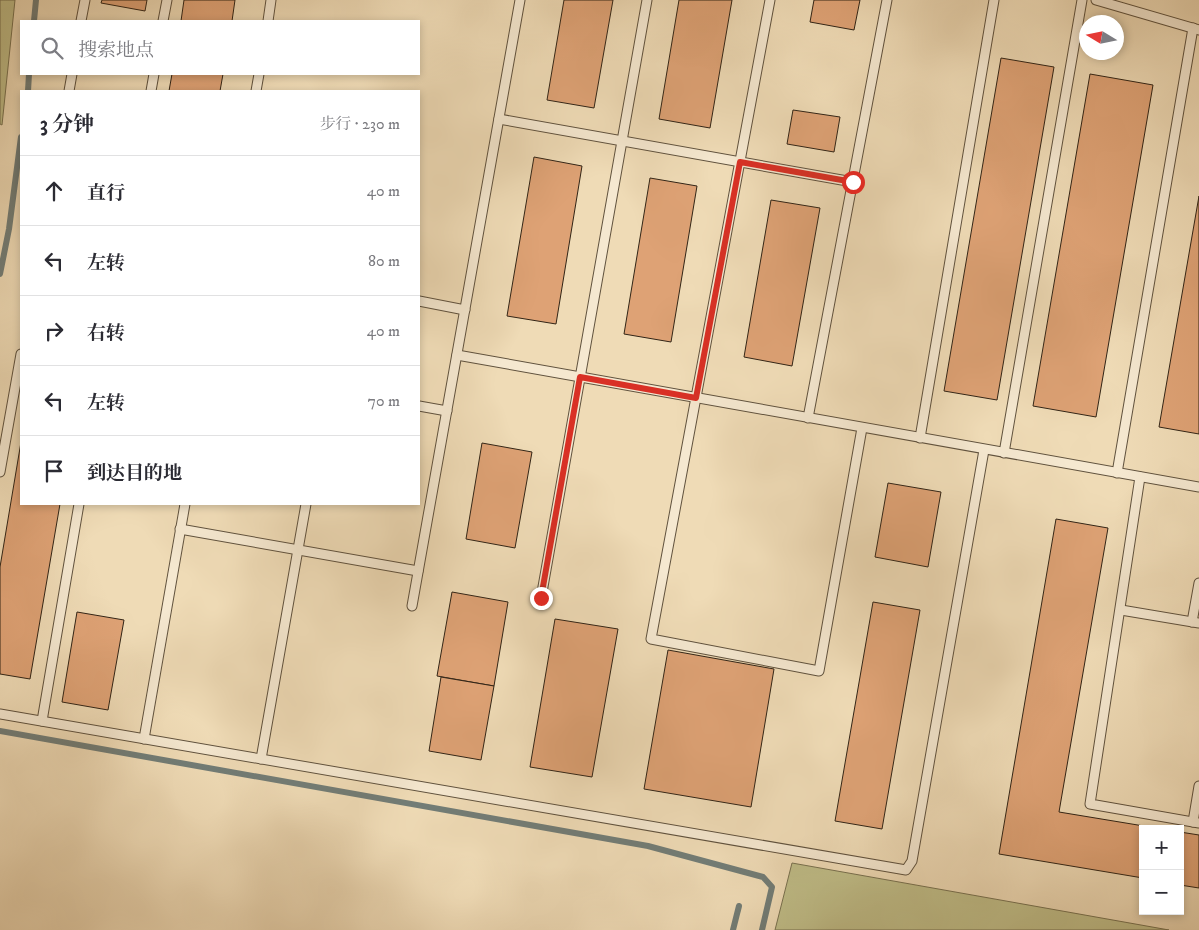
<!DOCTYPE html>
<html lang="zh">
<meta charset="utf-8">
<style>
:root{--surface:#fff;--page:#f2f2f3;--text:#2b2b33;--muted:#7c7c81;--line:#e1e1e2}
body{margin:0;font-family:"IM FELL DW Pica","Noto Serif SC",serif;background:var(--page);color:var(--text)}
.controls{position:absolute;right:15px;bottom:15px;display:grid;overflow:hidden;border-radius:0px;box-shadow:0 2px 8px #0003}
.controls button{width:45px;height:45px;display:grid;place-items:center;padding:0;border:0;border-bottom:1px solid var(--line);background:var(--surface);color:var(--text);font:25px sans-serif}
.compass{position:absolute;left:1079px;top:15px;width:45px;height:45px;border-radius:50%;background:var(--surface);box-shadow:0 2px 8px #0003;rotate:280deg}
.stop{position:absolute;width:15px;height:15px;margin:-11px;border:4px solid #d93025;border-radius:50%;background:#fff}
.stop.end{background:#d93025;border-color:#fff;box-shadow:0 1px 5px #0008}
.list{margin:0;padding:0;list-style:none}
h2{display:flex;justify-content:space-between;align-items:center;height:65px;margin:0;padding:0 20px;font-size:21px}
h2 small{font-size:16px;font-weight:400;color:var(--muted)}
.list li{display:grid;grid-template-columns:32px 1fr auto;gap:15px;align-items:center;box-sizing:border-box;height:70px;padding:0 20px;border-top:1px solid var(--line)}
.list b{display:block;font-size:19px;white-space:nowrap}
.list em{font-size:16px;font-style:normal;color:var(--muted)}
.icon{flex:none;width:28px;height:28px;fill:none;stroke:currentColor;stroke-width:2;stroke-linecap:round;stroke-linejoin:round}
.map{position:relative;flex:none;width:1199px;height:930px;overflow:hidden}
.search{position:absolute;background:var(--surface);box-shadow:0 2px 8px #0003;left:20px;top:20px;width:400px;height:55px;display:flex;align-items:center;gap:12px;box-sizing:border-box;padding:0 18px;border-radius:0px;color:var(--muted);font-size:19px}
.panel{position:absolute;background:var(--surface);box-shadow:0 2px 8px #0003;left:20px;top:90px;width:400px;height:415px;border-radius:0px}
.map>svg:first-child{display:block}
.green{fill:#c0be89;stroke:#787150}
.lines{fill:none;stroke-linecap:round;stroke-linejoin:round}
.stream{stroke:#727d77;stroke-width:6}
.building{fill:#dea275;stroke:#312416}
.service-casing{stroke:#60523e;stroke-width:11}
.service{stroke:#f5e8d0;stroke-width:9}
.route{stroke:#d93025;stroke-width:6}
</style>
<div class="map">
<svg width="1199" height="930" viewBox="0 0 1199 930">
<rect width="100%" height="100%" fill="#efdbb6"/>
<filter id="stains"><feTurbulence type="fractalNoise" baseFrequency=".004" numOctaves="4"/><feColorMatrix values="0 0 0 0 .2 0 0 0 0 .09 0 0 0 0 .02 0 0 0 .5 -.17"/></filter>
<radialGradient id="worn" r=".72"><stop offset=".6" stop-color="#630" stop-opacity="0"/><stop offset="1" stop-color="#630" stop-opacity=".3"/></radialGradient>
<g class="green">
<path d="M0,0H15L2,125L0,124Z"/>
<path d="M792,863L1169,930H775Z"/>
</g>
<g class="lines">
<g class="stream">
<path d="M34,21L36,0"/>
<path d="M28,91L29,74"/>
<path d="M0,274L9,229L21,137"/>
<path d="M0,731L648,846L763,877L772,887L762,930"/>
<path d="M733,930L739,906"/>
</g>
</g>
<g class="building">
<path d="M102,0H147L145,11L101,3Z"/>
<path d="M184,0H235L232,21H181Z"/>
<path d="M564,0H613L594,108L547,100Z"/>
<path d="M679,0H732L710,128L659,119Z"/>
<path d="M814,0H860L854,30L810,22Z"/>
<path d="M1001,58L1054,67L997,400L944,391Z"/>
<path d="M172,74H223L220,91H169Z"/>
<path d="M1090,74L1153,85L1096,417L1033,406Z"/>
<path d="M793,110L840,117L834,152L787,144Z"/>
<path d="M534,157L582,166L556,324L507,316Z"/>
<path d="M650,178L697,186L671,342L624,334Z"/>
<path d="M1199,196V434L1159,427Z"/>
<path d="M771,200L820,208L792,366L744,357Z"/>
<path d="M21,442V504H60L30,679L0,674V567Z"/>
<path d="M482,443L532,452L515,548L466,539Z"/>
<path d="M888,483L941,492L928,567L875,557Z"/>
<path d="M1056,519L1108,528L1059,812L1162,829H1143V878L999,854Z"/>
<path d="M452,592L508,602L494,686L437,676Z"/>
<path d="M873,602L920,610L882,829L835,821Z"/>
<path d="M77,612L124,620L108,710L62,702Z"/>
<path d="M555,619L618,629L592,777L530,767Z"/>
<path d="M668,650L774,669L751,807L644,789Z"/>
<path d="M441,677L494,686L481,760L429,751Z"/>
<path d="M1180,832L1199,835V888L1180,885Z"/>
</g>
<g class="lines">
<g class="service-casing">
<g id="service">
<path d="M770,0L651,639L819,671L862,428"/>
<path d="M1096,0L1199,30"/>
<path d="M81,21L85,0"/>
<path d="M163,21L167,0"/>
<path d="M268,21L271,0"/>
<path d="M69,91L72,74"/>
<path d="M151,91L154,74"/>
<path d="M256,91L259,74"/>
<path d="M499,119L853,182"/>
<path d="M419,301L465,310"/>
<path d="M457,355L1199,487"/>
<path d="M419,406L447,411"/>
<path d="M808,418L887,0"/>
<path d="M920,438L994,0"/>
<path d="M1004,453L1082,0"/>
<path d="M0,472L21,354"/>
<path d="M1117,473L1193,28"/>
<path d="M1140,477L1090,804L1199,823"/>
<path d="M180,529L418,571"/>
<path d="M541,598L647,0"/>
<path d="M412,606L520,0"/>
<path d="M1121,610L1199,623"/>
<path d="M1192,622L1199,583"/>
<path d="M0,714L906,870L912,861L984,450"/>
<path d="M42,721L79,504"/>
<path d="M144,739L185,504"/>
<path d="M261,759L306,504"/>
<path d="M1193,822L1199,786"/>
</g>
</g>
<use href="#service" class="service"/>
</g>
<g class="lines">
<path class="route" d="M541,598L580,377L696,398L740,162L853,182"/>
</g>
<rect width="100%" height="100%" filter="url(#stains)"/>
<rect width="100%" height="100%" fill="url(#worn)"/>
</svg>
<div class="controls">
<button>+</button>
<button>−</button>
</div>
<svg class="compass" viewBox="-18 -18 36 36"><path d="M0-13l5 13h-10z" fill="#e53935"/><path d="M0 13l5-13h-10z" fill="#7c7c81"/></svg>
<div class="stop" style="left:853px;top:182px"></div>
<div class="stop end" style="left:541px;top:598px"></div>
<div class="search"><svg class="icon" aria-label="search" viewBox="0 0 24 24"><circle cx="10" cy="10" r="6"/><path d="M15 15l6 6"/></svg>搜索地点</div>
<section class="panel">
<h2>3 分钟<small>步行 · 230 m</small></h2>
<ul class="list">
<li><svg class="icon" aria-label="ahead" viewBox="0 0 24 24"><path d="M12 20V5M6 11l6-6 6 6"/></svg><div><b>直行</b></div><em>40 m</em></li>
<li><svg class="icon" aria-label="left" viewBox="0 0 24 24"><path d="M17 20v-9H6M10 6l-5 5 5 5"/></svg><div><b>左转</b></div><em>80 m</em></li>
<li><svg class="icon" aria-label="right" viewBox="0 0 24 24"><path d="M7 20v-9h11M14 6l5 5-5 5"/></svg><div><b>右转</b></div><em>40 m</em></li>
<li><svg class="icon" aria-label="left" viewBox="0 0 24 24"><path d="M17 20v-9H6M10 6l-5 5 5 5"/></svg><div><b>左转</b></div><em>70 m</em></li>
<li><svg class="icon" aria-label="arrive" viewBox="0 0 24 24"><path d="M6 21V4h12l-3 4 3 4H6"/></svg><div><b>到达目的地</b></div></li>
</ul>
</section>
</div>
